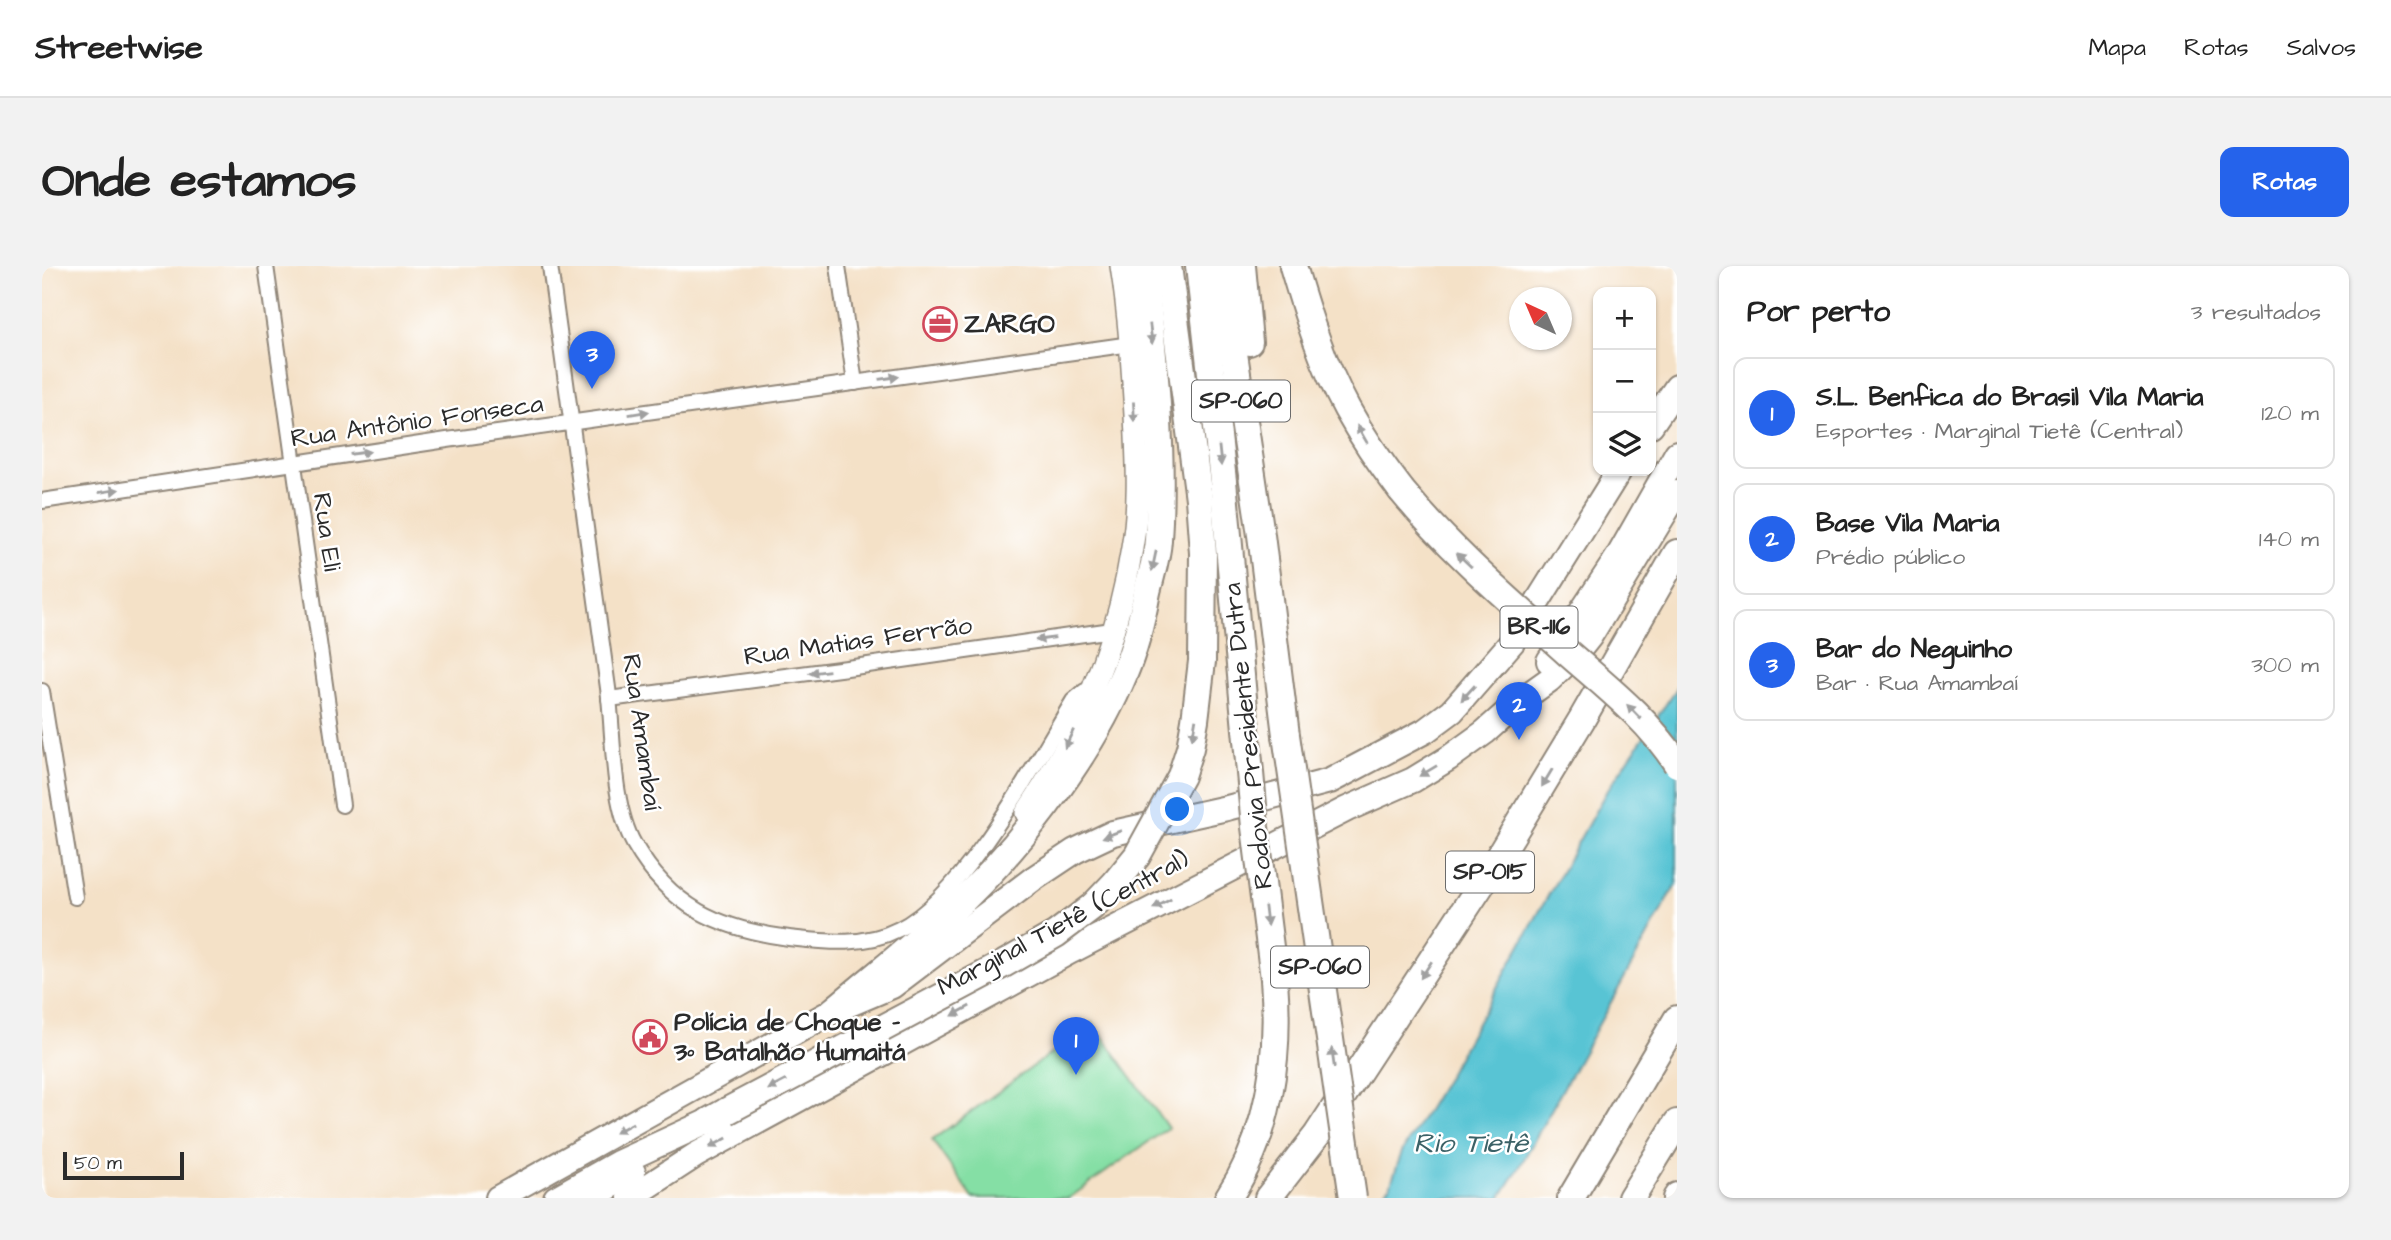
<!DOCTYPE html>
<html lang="pt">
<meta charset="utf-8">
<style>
:root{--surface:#fff;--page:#f2f2f2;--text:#222;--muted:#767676;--line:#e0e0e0;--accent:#2563eb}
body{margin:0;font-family:"Architects Daughter",sans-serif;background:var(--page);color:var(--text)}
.controls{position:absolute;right:21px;top:21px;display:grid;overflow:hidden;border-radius:14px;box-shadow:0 2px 5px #0004}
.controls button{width:63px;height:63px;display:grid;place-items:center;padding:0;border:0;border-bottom:2px solid var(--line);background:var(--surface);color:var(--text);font:35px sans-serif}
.compass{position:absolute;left:1467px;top:21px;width:63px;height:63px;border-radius:50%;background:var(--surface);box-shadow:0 2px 5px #0004;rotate:316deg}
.scale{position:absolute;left:21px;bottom:18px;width:121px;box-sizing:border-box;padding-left:7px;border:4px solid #2b2b2b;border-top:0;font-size:19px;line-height:24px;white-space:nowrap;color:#2b2b2b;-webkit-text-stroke:5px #fff;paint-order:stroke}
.you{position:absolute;left:1136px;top:544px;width:24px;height:24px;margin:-18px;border:5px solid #fff;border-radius:50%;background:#1a73e8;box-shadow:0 0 0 10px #1a73e833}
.badge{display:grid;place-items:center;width:46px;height:46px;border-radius:50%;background:var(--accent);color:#fff;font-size:23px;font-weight:700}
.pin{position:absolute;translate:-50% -58px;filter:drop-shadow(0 2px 4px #0008)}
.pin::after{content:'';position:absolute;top:37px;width:24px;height:21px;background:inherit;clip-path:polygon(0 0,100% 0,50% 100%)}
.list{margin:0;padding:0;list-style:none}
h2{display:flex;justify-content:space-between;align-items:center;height:91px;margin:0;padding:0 28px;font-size:30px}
h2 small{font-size:23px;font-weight:400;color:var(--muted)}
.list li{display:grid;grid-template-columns:46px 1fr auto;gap:21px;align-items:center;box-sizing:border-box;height:112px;margin:0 14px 14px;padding:0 14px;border:2px solid var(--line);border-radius:14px}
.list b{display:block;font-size:26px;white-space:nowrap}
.list p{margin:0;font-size:23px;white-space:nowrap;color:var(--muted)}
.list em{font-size:23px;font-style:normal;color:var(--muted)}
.icon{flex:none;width:38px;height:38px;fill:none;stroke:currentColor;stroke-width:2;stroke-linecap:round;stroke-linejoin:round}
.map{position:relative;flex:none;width:1635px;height:932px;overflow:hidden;border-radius:14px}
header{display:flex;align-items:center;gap:42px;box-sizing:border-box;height:98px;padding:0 35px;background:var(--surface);border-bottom:2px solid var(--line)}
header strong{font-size:33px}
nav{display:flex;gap:38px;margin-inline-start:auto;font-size:24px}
.intro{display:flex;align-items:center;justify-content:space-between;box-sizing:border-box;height:168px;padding:0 42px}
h1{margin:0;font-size:49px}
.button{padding:18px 32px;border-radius:14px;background:var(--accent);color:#fff;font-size:24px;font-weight:700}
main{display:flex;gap:42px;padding:0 42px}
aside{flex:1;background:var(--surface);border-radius:14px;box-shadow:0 2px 5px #0004}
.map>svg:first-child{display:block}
.green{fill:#85dfa5;stroke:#588568;stroke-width:2}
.water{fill:#59c4d4;stroke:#427880;stroke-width:2}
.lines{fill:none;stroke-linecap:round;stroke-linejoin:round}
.minor-casing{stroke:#908679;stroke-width:18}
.secondary-casing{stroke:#908679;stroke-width:24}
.trunk-casing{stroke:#908679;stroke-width:28}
.motorway-casing{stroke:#908679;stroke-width:30}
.minor{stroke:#fff;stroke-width:14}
.secondary{stroke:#fff;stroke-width:21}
.trunk{stroke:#fff;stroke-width:24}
.motorway{stroke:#fff;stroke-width:26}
.motorway-bridge-casing{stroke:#908679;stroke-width:30;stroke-linecap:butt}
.motorway-bridge{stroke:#fff;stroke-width:26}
.oneway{fill:#a0a0a0}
.labels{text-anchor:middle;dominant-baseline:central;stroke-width:5;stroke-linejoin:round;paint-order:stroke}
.shield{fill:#fff;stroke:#6b6b6b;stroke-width:2}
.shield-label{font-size:24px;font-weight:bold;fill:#2b2b2b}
.poi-label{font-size:26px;font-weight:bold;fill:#2b2b2b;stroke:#fff;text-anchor:start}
.street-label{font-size:26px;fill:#2b2b2b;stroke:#fff}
.water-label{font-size:28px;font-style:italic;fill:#3b6166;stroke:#fff}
</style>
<header>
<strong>Streetwise</strong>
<nav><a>Mapa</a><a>Rotas</a><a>Salvos</a></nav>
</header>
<div class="intro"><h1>Onde estamos</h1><a class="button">Rotas</a></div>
<main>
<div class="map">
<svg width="1635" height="932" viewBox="0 0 1635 932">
<rect width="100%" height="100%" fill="#fff"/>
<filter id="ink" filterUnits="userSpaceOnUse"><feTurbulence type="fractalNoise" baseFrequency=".0143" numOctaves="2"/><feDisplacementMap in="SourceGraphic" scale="14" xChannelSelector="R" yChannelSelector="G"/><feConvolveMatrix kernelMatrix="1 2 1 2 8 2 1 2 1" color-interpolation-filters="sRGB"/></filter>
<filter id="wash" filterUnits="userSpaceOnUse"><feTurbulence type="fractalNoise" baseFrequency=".00686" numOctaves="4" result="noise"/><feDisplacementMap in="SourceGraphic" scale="28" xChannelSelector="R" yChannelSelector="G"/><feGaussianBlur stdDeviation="1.57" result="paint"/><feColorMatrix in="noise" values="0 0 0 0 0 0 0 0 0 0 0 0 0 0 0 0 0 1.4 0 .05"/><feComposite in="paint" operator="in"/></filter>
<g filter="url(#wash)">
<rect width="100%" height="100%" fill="#f4e1c7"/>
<path class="green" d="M1051,757L1126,862L1027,932H931L890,874Z"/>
<path class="water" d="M1635,422V617L1477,902L1458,932H1336L1348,920L1360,886L1405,811L1564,526Z"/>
</g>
<g filter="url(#ink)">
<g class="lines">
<g class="minor-casing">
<g id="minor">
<path d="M224,0L300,539"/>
<path d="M508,0C527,141 547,281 566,422C572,469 569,537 592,578C628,641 677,663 747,672C784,676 822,681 857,663C922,631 993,498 1031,435L1043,425L1052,423"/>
<path d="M796,0L813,117"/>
<path d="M0,235L405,174L1089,78"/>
<path d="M0,425L33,631"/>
<path d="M567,433L805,402L1070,364"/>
</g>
</g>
<g class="secondary-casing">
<path id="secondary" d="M984,547C1038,467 1075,377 1090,282C1098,237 1095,193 1093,149C1090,99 1087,49 1079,0"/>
</g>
<g class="trunk-casing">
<g id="trunk">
<path d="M1609,159L1635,121"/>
<path d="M1507,395L1576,291L1635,187"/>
<path d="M456,932L791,745L850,720L991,613L1033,585L1071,567L1185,542L1288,515L1383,465L1410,445L1471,375L1577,205"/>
<path d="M514,932L576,897L667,855"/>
<path d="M550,932L591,906"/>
<path d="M588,932L654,889L1029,685L1305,543L1371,514L1407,492L1443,466L1479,434L1507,414L1533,389L1548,370L1635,227"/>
<path d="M1633,932L1635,929"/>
</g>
</g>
<g class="motorway-casing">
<g id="motorway">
<path d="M1126,0L1157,233L1161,287L1160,395"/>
<path d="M1157,0L1181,215L1206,485"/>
<path d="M1179,0L1219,269L1244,469"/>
<path d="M1200,0L1207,76"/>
<path d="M1251,0C1265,48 1281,99 1305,143C1321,172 1339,198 1359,224"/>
<path d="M791,745C828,714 865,684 901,653C970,591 1047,493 1082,408C1093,382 1100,353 1105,326C1109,309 1115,292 1116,274C1122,183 1112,90 1101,0"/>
<path d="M667,855L685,845"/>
<path d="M1186,932C1229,867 1238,789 1232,713"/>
<path d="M1226,932L1275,869L1450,602L1540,453L1635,287"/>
<path d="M1529,932L1635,753"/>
<path d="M1589,932L1635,857"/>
</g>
</g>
<use href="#minor" class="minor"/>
<use href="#secondary" class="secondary"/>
<use href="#trunk" class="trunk"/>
<use href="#motorway" class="motorway"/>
<g class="motorway-bridge-casing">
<g id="motorway-bridge">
<path d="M1359,224C1409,285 1468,335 1527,388C1566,422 1607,454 1635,498"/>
<path d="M1244,469L1311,932"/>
<path d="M1206,485L1213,561L1232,713"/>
<path d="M685,845L960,699L1014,668L1051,640L1073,617L1095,590L1139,510L1148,482L1153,454L1160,395"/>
</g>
</g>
<use href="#motorway-bridge" class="motorway-bridge"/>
</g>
<defs><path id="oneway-solid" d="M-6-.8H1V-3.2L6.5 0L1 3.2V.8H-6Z" transform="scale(1.75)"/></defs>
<g class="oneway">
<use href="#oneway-solid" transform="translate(1109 68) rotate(83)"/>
<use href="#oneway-solid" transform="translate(847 112) rotate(-8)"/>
<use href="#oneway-solid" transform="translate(1092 146) rotate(87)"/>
<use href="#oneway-solid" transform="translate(597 147) rotate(-9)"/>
<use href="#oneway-solid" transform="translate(1320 168) rotate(-120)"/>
<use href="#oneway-solid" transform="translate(318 187) rotate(-8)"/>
<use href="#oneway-solid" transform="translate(1178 190) rotate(84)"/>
<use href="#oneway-solid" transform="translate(67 225) rotate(-9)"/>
<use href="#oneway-solid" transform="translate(1422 294) rotate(-137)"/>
<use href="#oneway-solid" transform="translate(1112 295) rotate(102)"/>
<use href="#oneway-solid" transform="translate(1003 373) rotate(172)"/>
<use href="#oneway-solid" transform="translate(777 406) rotate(173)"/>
<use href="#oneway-solid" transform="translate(1426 427) rotate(132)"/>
<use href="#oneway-solid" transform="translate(1592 446) rotate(-134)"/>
<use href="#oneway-solid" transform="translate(1152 463) rotate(100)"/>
<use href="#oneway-solid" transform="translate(1027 473) rotate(116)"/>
<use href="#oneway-solid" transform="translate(1386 505) rotate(149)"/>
<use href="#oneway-solid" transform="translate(1505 512) rotate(121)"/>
<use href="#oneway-solid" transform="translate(1070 568) rotate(160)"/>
<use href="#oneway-solid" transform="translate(1120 638) rotate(152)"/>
<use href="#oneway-solid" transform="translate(1224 650) rotate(83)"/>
<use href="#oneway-solid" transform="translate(1384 704) rotate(123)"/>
<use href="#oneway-solid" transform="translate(919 745) rotate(151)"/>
<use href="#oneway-solid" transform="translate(1291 792) rotate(-98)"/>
<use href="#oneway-solid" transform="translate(735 819) rotate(152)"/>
<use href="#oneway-solid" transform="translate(582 862) rotate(151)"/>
<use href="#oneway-solid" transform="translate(676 877) rotate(151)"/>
</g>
</g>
<defs>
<g id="office-ring" transform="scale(1.75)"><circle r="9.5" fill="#fff" stroke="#d1495b" stroke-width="1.5"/><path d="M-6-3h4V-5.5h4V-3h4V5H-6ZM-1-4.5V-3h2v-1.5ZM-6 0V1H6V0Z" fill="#d1495b"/></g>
<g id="civic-ring" transform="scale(1.75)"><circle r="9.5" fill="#fff" stroke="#d1495b" stroke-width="1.5"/><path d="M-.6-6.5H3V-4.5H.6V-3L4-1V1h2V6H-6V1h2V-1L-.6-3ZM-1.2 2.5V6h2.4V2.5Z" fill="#d1495b"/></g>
</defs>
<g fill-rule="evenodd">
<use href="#office-ring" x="898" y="58"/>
<use href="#civic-ring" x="608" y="771"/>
</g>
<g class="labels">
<g class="shield">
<rect x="1150" y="114.5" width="98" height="41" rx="5"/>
<rect x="1458.5" y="340.5" width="77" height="41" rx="5"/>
<rect x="1404" y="585.5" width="88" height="41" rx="5"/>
<rect x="1229" y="680.5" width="98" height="41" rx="5"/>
</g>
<g class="shield-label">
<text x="1199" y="135">SP-060</text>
<text x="1497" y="361">BR-116</text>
<text x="1448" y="606">SP-015</text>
<text x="1278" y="701">SP-060</text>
</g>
<g class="poi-label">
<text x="922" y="58">ZARGO</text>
<text x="632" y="756">Polícia de Choque -<tspan x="632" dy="30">3º Batalhão Humaitá</tspan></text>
</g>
<g class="street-label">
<text transform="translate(375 155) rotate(-8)">Rua Antônio Fonseca</text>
<text transform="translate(285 266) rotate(82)">Rua Eli</text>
<text transform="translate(816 375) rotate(-8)">Rua Matias Ferrão</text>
<text transform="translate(600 466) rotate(82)">Rua Amambaí</text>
<text transform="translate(1206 470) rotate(-96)">Rodovia Presidente Dutra</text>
<text transform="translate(1021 657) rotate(-28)">Marginal Tietê (Central)</text>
</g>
<g class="water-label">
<text x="1429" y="877">Rio Tietê</text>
</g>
</g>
</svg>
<div class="controls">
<button>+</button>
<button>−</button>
<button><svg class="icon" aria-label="layers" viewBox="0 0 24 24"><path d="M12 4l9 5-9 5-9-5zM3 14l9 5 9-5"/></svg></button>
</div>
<svg class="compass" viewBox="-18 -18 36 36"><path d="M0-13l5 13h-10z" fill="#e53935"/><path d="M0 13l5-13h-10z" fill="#767676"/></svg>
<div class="scale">50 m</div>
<div class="you"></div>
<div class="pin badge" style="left:1034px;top:809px">1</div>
<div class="pin badge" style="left:1477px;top:474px">2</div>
<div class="pin badge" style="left:550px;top:123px">3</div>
</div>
<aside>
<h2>Por perto<small>3 resultados</small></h2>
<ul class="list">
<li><span class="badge">1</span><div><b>S.L. Benfica do Brasil Vila Maria</b><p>Esportes · Marginal Tietê (Central)</p></div><em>120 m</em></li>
<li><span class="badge">2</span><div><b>Base Vila Maria</b><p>Prédio público</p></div><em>140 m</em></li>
<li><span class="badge">3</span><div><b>Bar do Neguinho</b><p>Bar · Rua Amambaí</p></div><em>300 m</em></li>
</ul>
</aside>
</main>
